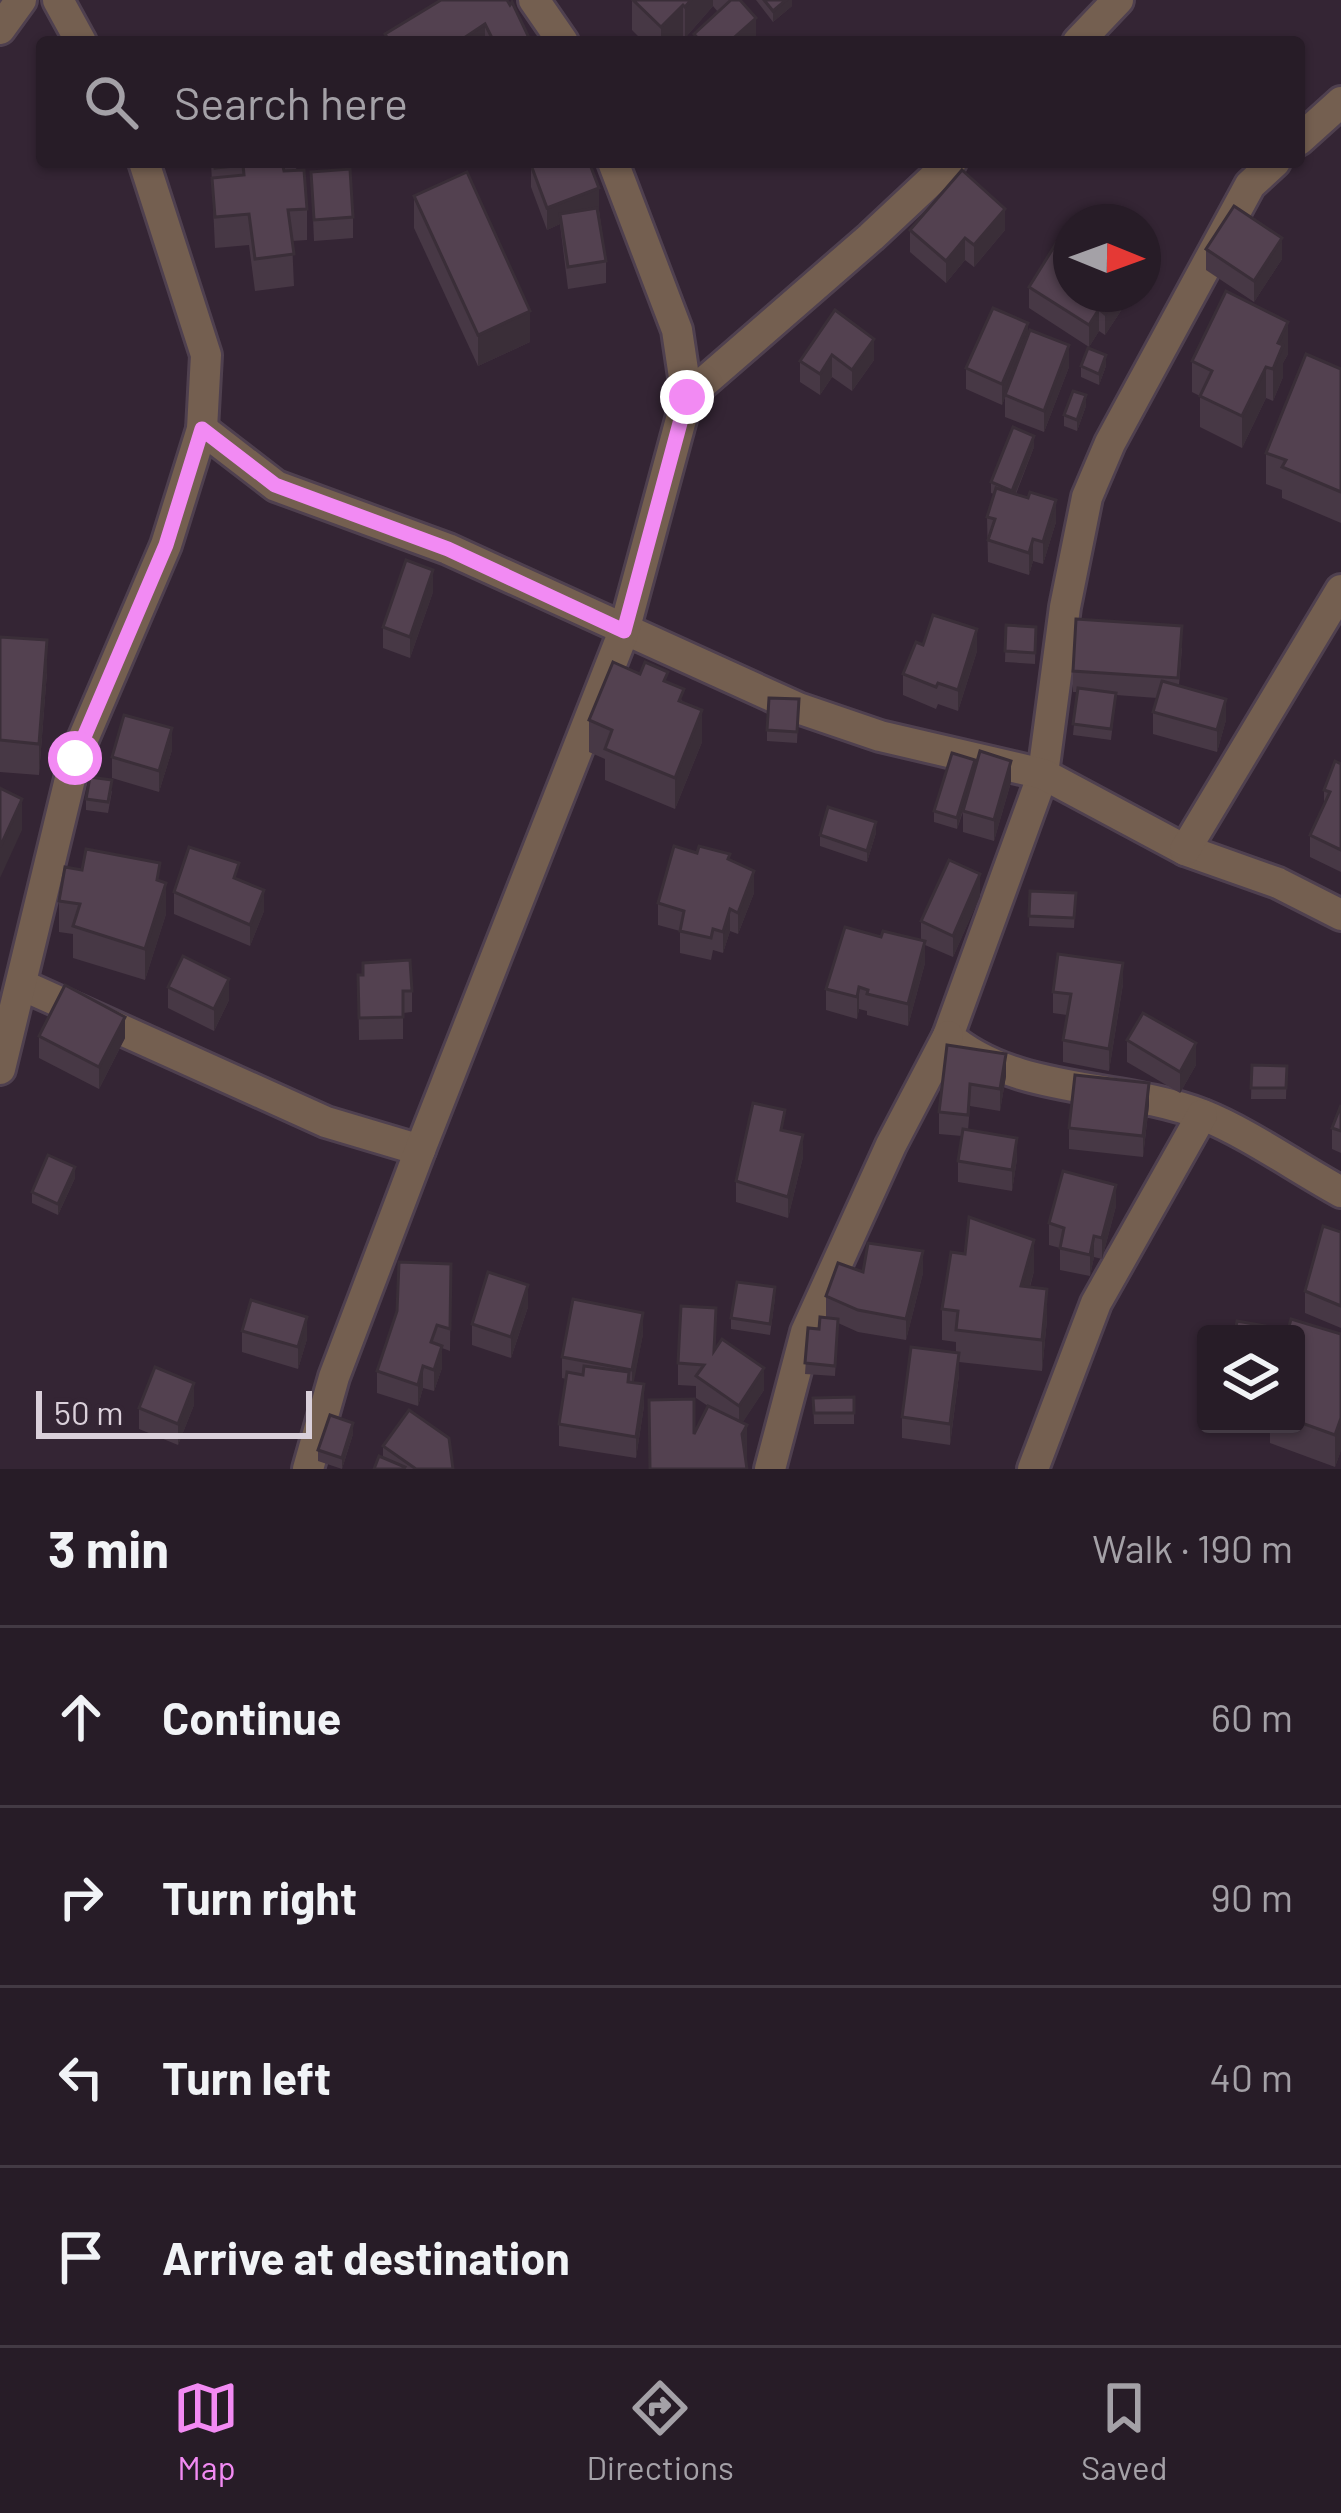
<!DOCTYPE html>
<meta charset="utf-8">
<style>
:root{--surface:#271c27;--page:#332933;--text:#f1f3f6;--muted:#a4a1a7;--line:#433a44;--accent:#f28af3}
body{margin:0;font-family:Barlow,sans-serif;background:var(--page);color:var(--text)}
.controls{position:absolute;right:36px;bottom:36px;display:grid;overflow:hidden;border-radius:12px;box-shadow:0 3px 9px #0004}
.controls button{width:108px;height:108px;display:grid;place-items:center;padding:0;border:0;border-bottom:3px solid var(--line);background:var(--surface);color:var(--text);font:60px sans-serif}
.compass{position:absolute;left:1053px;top:204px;width:108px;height:108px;border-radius:50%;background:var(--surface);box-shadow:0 3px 9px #0004;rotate:91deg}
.scale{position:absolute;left:36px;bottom:30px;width:276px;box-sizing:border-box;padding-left:12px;border:6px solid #dad0da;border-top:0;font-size:33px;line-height:42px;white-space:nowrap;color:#dad0da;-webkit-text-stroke:9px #342534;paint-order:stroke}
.stop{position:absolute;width:36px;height:36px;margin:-27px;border:9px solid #f28af3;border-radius:50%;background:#fff}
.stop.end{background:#f28af3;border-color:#fff;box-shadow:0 3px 12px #0008}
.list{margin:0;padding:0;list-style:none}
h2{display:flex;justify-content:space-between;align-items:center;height:156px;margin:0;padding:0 48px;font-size:51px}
h2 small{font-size:39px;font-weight:400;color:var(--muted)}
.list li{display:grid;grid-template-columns:78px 1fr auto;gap:36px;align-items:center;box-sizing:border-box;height:180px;padding:0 48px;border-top:3px solid var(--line)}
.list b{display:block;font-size:45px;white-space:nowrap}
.list em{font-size:39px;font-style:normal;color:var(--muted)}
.icon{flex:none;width:66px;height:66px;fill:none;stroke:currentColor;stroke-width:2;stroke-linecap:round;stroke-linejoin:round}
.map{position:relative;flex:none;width:1341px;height:1469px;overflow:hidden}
.search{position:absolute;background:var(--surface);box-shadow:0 3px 9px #0004;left:36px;right:36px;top:36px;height:132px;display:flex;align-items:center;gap:30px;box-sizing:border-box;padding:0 42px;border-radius:12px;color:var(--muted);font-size:45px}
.sheet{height:876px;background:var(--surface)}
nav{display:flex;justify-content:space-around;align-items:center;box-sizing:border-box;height:168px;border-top:3px solid var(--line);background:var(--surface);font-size:33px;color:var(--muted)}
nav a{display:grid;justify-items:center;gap:6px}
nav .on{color:var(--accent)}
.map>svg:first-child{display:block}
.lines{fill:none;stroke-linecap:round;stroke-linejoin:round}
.street-casing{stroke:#4f404f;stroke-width:36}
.street{stroke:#745f50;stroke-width:30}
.wall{fill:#473845}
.shaded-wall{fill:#3a2e38}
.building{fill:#534150;stroke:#3a2e38;stroke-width:3}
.route{stroke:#f28af3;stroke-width:15}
</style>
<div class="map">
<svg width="1341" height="1469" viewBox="0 0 1341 1469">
<rect width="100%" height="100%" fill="#342534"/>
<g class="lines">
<g class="street-casing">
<g id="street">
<path d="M58,0L81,42"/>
<path d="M534,0L563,42"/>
<path d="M0,29L21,0"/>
<path d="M1078,42L1118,0"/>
<path d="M1299,140L1341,102"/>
<path d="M1275,162L1250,185L1110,443L1087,497L1065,607L1043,774L948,1036C1016,1095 1121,1083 1203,1115C1248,1133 1297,1168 1341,1192"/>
<path d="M687,397L871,237L951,162"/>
<path d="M202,429L276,486L448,549L798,708L880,736L1043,774L1185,850L1278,883L1341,915"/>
<path d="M1185,850L1341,590"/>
<path d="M22,985L326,1122L420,1150"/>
<path d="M0,1069L75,758L166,545L202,429L206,355L144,162"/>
<path d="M308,1469L334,1377L420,1150L624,631L687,397L677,330L613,162"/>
<path d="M770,1469L806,1332L891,1145L948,1036"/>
<path d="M1033,1469L1096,1303L1202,1115"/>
</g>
</g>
<use href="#street" class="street"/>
</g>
<g class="wall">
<path d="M441,0L531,42H385V34Z"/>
<path d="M632,0H740L756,39L753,42H694V34L718,12L713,6L685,38L683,36L677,42H644L632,30Z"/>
<path d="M756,0H792V6L773,22Z"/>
<path d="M211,162H297L296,170L307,209V240L292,241L294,286L255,291L249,245L215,248Z"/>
<path d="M531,165L599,210L606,261V283L568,289L560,224L547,230L531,187Z"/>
<path d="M311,172L353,217V238L314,241Z"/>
<path d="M414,196L530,342L478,366L414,228Z"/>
<path d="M910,230H1005L974,267L965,260L946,283L910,252Z"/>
<path d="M1206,249L1282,259L1254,302L1206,270Z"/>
<path d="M1029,287L1126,294V303L1105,335L1099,331L1089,347L1029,308Z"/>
<path d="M835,310L874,360L852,391L832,377L820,395L800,382V361Z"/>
<path d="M1028,336L1069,367L1044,432L1005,417V397L1002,405L966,389V368Z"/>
<path d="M1288,354L1283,363V377L1273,401L1266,398L1242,448L1200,427V396L1192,392V361Z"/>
<path d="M1081,366H1106L1099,385L1081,377Z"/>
<path d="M1341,369V523L1282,498V490L1266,484V453Z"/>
<path d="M1086,406L1077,431L1064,426V415Z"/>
<path d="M1034,447L1016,494L1056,522L1043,564L1033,561L1029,575L988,562L987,517L994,494L991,493V482Z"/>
<path d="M433,592L410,658L383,648V627Z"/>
<path d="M1006,625L1036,627L1035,664L1005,662Z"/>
<path d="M0,637L47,672L39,775L0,772Z"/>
<path d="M923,645L977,651L958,711L938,704L936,709L903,695V674Z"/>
<path d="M1182,648L1179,685L1226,720L1217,752L1153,734V712L1157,698L1116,695L1111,740L1073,735L1077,692H1073V671Z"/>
<path d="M640,674L668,682L684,703L702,742L675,809L605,780V759L589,752V720Z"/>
<path d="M799,699L797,743L767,741V730Z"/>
<path d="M172,750L159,792L112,778V757Z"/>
<path d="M1341,764V872L1310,857V835L1324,804V790Z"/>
<path d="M975,767L1011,782L994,841L963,832V812L957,829L934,822V811Z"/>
<path d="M112,791L108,813L86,810V799Z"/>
<path d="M876,833L867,862L820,846V835Z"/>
<path d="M697,853L730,860L754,893L738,934L730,931L723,953L713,950L711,960L680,953V931L658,925V903Z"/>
<path d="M160,881L166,914L145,980L73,958V934L59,932V901Z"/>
<path d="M1030,891L1076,893L1074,928L1029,926Z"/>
<path d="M174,892L264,911L250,946L174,914Z"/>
<path d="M980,896L953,957L925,945V963L908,1026L867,1015V1011L859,1009L857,1019L826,1010V989L921,940V921Z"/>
<path d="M358,975L412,991V1012L403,1013V1039L359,1040Z"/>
<path d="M1123,984L1109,1071L1063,1062V1040L1067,1015L1053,1013V992Z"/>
<path d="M168,987L229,1000L214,1031L168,1008Z"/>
<path d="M39,1036L125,1038L99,1089L39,1058Z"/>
<path d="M1127,1040L1196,1065L1180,1093L1127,1062Z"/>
<path d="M947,1045L1006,1076L1000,1111L970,1106L968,1130L1017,1159L1012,1191L958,1182V1161L962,1136L939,1134V1112Z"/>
<path d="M1252,1065L1287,1066L1286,1099H1251Z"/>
<path d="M1149,1105L1143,1157L1069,1149V1128Z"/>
<path d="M1341,1105V1153L1332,1149V1128Z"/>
<path d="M785,1131L803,1157L788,1218L736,1202V1181Z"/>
<path d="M75,1178L58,1215L32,1203V1192Z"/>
<path d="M1116,1206L1102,1259L1094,1257L1090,1276L1060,1270V1248L1049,1245V1223Z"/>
<path d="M1341,1232V1328L1305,1313V1291Z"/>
<path d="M451,1264L450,1351L442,1348V1368L434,1391L423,1388L418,1406L377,1393V1371Z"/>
<path d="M1034,1271L1030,1287L1047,1320L1042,1371L959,1362V1375L950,1445L902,1438V1417L956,1353V1342L942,1340V1309Z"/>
<path d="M863,1272L923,1273L906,1340L858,1332L838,1323L835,1376L805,1374L808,1328L819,1329L826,1318V1296Z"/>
<path d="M775,1298L770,1335L731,1329V1318Z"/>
<path d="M528,1307L511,1358L472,1345V1324Z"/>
<path d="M716,1329L715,1349L764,1390L742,1423L747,1456L694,1434L708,1406L696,1398V1386L678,1385V1363Z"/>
<path d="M242,1331L307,1339L298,1369L242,1352Z"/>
<path d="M643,1334L633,1383L644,1406L636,1458L559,1446V1424L566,1379L562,1378V1357Z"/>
<path d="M1296,1334H1341V1450L1335,1467L1270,1443V1424H1296Z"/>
<path d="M1206,1358V1404L1201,1403V1381Z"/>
<path d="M854,1397V1424H814L813,1398Z"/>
<path d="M194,1405L178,1445L139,1429V1408Z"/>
<path d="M353,1434L342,1469L318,1461V1450Z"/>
<path d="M383,1446L453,1469H374L383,1457Z"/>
</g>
<g class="shaded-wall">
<path d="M691,0H713V6L685,38V7Z"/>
<path d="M786,0H792V6L773,22V11Z"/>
<path d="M683,5V36L677,42H661V27Z"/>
<path d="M756,18V39L753,42H729Z"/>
<path d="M485,24V42H458Z"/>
<path d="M599,188V210L562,224L560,214V224L547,230V208Z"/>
<path d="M1005,209V230L974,267V245Z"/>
<path d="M965,238V260L946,283V261Z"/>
<path d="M1282,238V259L1254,302V281Z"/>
<path d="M1118,294H1126V303L1105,335V314Z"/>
<path d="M1099,309V331L1089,347V325Z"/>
<path d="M530,311V342L478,366V335Z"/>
<path d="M1288,322V354L1283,363V377L1273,401V369L1278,343Z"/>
<path d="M1028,323V345L1002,405V384Z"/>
<path d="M874,339V360L852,391V370Z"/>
<path d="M1069,345V367L1044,432V411Z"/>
<path d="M832,355V377L820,395V374Z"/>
<path d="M1106,355V366L1099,385V374Z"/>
<path d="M1266,367V398L1242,448V416Z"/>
<path d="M1086,395V406L1077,431V420Z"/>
<path d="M1034,436V447L1012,502V491Z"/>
<path d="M1056,500V522L1043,564V542Z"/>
<path d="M1033,539V561L1029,575V553Z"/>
<path d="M433,570V592L410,658V637Z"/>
<path d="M977,629V651L958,711V690Z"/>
<path d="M47,640V672L39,775V744Z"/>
<path d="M1226,699V720L1217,752V730Z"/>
<path d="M702,710V742L675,809V778Z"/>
<path d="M172,728V750L159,792V771Z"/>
<path d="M975,760V771L957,829V818Z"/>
<path d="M1011,761V782L994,841V820Z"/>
<path d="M22,799V830L0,878V847Z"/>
<path d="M876,822V833L867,862V851Z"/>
<path d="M754,871V893L738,934V913Z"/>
<path d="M980,874V896L953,957V936Z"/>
<path d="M166,883V914L145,980V949Z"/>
<path d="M264,890V911L250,946V925Z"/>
<path d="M730,909V931L723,953V932Z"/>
<path d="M925,941V963L908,1026V1004Z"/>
<path d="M1123,963V984L1109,1071V1049Z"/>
<path d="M229,979V1000L214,1031V1009Z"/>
<path d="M859,987V1009L857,1019V997Z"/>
<path d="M125,1017V1038L99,1089V1067Z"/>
<path d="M1196,1043V1065L1180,1093V1072Z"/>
<path d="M1006,1054V1076L1000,1111V1089Z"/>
<path d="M1149,1083V1105L1143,1157V1136Z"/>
<path d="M803,1135V1157L788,1218V1197Z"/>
<path d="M1017,1138V1159L1012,1191V1170Z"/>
<path d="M75,1167V1178L58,1215V1204Z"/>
<path d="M1116,1185V1206L1102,1259V1238Z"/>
<path d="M1094,1236V1257L1090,1276V1255Z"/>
<path d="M1034,1240V1271L1021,1317V1286Z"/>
<path d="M923,1251V1273L906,1340V1319Z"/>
<path d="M528,1285V1307L511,1358V1337Z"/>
<path d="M1047,1289V1320L1042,1371V1340Z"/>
<path d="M643,1313V1334L632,1392V1370Z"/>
<path d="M307,1317V1339L298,1369V1347Z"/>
<path d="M442,1346V1368L434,1391V1370Z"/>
<path d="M959,1353V1375L950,1445V1424Z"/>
<path d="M423,1366V1388L418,1406V1385Z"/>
<path d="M764,1368V1390L739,1428V1406Z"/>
<path d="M194,1383V1405L178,1445V1424Z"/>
<path d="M644,1384V1406L636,1458V1437Z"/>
<path d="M1341,1418V1450L1335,1467V1435Z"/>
<path d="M353,1423V1434L342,1469V1458Z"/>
<path d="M747,1425V1456L742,1465V1434Z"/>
</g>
<g class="building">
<path d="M441,0H507L510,5L512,2L531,42H494L485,24L458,42H390L385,34Z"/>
<path d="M633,0H691L685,7L683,5L661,27Z"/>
<path d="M731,0H740L756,18L729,42H701L694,34Z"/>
<path d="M764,0H786L773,11Z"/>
<path d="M214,162H282L284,171L304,170L307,209L288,210L294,254L255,259L249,214L215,217L212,178L244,175L243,165L215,168Z"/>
<path d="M540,162H589L599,188L547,208L531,165Z"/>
<path d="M350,169L353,217L314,220L311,172Z"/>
<path d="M962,170L1005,209L974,245L965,238L946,261L910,230Z"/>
<path d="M467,172L530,311L478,335L414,196Z"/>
<path d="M1234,206L1282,238L1254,281L1206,249Z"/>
<path d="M597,208L606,261L568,267L560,214Z"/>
<path d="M1057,242L1071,252V294H1118L1105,314L1099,309L1089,325L1029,287Z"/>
<path d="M1226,291L1288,322L1278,343L1283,345L1273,369L1266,367L1242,416L1200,396L1212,371L1192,361Z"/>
<path d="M993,308L1028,323L1002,384L966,368Z"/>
<path d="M835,310L874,339L852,370L832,355L820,374L800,361Z"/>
<path d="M1030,330L1069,345L1044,411L1005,395Z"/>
<path d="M1088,348L1106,355L1099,374L1081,366Z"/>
<path d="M1306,354L1341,369V492L1282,467L1286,460L1266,453Z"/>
<path d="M1073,391L1086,395L1077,420L1064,415Z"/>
<path d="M1013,427L1034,436L1012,491L991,482Z"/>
<path d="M996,488L1028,498L1030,492L1056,500L1043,542L1033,539L1029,553L988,540L995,519L987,517Z"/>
<path d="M406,560L433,570L410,637L383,627Z"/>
<path d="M933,615L977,629L958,690L938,683L936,687L903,674L916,642L923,645Z"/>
<path d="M1076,619L1182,626L1178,678L1073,671Z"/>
<path d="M1006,625L1036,627L1035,653L1005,651Z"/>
<path d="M0,637L47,640L39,744L0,740Z"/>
<path d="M613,662L640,674L645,662L668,672L664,681L684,689L679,701L702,710L675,778L605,749L612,730L589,720Z"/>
<path d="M1162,681L1226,699L1217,730L1153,712Z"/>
<path d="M1078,688L1116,693L1111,729L1073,724Z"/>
<path d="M769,698L799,699L797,732L767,730Z"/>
<path d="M124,715L172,728L159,771L112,757Z"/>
<path d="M980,751L1011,761L994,820L963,811Z"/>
<path d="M952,753L975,760L957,818L934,811Z"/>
<path d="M1335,761L1341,764V850L1310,835L1330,792L1324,790Z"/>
<path d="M90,777L112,780L108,802L86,799Z"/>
<path d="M0,788L22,799L0,847Z"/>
<path d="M828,807L876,822L867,851L820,835Z"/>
<path d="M674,846L697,853L699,846L730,854L728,859L754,871L738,913L730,909L723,932L713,929L711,938L680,931L684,911L658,903Z"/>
<path d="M189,847L239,863L234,878L264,890L250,925L174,892Z"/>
<path d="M86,849L160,863L157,880L166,883L145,949L73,926L80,904L59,901L65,867L82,870Z"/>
<path d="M949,860L980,874L953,936L921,921Z"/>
<path d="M1030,891L1076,893L1074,918L1029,916Z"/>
<path d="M845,927L881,937L883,931L925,941L908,1004L867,994L868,990L859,987L857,997L826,989Z"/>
<path d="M1058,954L1123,963L1109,1049L1063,1040L1071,994L1053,992Z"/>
<path d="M183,956L229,979L214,1009L168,987Z"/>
<path d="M410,960L412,991H403V1017L359,1018L358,975H363V963Z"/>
<path d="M65,985L125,1017L99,1067L39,1036Z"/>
<path d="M1143,1013L1196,1043L1180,1072L1127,1040Z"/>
<path d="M947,1045L1006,1054L1000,1089L970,1084L968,1115L939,1112Z"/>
<path d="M1252,1065L1287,1066L1286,1088H1251Z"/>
<path d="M1075,1075L1149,1083L1143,1136L1069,1128Z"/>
<path d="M753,1103L785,1110L781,1130L803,1135L788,1197L736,1181Z"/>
<path d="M1341,1105V1131L1332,1128Z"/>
<path d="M963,1129L1017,1138L1012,1170L958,1161Z"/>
<path d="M48,1155L75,1167L58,1204L32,1192Z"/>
<path d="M1063,1171L1116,1185L1102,1238L1094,1236L1090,1255L1060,1248L1064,1228L1049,1223Z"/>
<path d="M969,1217L1034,1240L1021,1286L1047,1289L1042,1340L956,1330L958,1311L942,1309L951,1252L965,1254Z"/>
<path d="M1323,1226L1341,1232V1306L1305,1291Z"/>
<path d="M868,1243L923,1251L906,1319L858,1310L826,1296L838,1263L863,1272Z"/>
<path d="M399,1262L451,1264L450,1329L437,1325L431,1342L442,1346L434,1370L423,1366L418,1385L377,1371L397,1311Z"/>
<path d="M488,1272L528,1285L511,1337L472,1324Z"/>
<path d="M737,1282L775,1287L770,1324L731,1318Z"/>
<path d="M573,1299L643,1313L632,1370L562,1357Z"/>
<path d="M251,1300L307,1317L298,1347L242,1331Z"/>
<path d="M681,1306L716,1308L714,1351L722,1339L764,1368L739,1406L696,1376L704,1365L678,1363Z"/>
<path d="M820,1317L838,1319L835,1366L805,1363L808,1328L819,1329Z"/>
<path d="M1291,1319L1341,1334V1418L1335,1435L1296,1421V1334H1287Z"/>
<path d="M1237,1321L1265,1326L1264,1334H1211L1213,1328L1235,1333Z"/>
<path d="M911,1347L959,1353L950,1424L902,1417Z"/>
<path d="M1206,1358V1382L1201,1381Z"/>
<path d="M584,1366L629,1372L628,1382L644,1384L636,1437L559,1424L567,1372L583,1375Z"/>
<path d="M155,1367L194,1383L178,1424L139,1408Z"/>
<path d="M854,1397V1413H814L813,1398Z"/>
<path d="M694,1399V1434L708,1406L747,1425L742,1434L747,1469H650L649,1400Z"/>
<path d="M409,1410L449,1438L453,1469H416L383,1446Z"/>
<path d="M330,1415L353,1423L342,1458L318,1450Z"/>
<path d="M379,1456L405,1467L404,1469H374Z"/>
</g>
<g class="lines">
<path class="route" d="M75,758L166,545L202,429L275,485L448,549L624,631L687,397"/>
</g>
</svg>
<div class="controls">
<button><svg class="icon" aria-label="layers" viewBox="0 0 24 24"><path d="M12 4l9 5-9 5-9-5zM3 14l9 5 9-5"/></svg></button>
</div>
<svg class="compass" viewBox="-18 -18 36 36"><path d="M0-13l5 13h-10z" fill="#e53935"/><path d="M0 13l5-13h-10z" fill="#a4a1a7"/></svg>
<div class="scale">50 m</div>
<div class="stop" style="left:75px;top:758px"></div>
<div class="stop end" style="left:687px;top:397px"></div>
<div class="search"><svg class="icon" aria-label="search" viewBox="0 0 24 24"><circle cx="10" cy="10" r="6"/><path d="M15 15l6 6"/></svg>Search here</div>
</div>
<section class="sheet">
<h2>3 min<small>Walk · 190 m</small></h2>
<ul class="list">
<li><svg class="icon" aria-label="ahead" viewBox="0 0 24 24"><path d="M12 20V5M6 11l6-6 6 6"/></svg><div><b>Continue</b></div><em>60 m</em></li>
<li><svg class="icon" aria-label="right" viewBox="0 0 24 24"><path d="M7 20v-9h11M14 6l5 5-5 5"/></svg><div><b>Turn right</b></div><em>90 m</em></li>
<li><svg class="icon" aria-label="left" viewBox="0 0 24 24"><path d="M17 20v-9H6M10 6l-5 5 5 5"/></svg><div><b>Turn left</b></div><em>40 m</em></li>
<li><svg class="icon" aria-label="arrive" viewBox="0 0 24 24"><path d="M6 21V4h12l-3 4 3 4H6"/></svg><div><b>Arrive at destination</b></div></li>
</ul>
</section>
<nav>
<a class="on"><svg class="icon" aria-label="map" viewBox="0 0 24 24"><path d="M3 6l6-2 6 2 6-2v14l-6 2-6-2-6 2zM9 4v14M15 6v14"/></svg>Map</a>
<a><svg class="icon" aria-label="directions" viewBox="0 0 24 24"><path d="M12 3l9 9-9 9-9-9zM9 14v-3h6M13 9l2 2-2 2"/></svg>Directions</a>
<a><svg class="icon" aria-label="saved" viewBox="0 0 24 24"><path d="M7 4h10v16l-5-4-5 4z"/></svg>Saved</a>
</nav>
